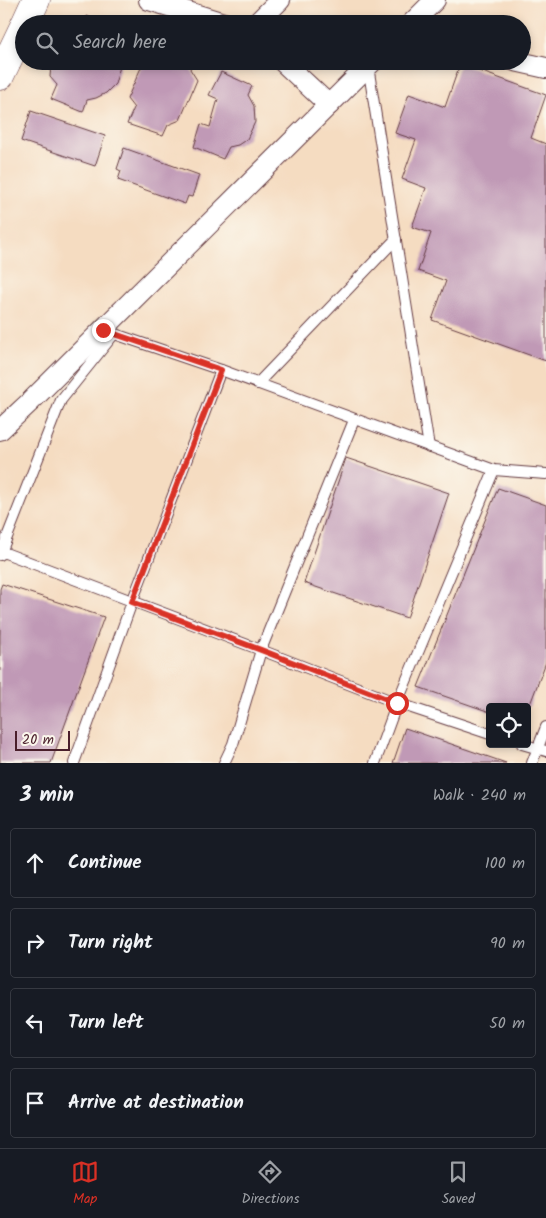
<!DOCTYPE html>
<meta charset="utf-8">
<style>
:root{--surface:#171b24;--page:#20242c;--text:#f1f3f6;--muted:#9ea1a6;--line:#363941;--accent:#d93025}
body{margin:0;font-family:Kalam,sans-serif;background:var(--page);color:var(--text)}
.controls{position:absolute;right:15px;bottom:15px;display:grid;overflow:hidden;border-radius:5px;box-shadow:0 2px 8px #0003}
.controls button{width:45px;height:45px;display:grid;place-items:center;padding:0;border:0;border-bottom:1px solid var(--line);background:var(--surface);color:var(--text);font:25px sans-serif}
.scale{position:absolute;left:15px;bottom:12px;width:55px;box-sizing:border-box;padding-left:5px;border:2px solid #4a1f2b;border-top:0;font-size:14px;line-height:18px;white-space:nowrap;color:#4a1f2b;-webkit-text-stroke:4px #fbf7ec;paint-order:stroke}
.stop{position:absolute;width:15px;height:15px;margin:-11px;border:4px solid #d93025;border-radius:50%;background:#fff}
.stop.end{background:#d93025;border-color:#fff;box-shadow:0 1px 5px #0008}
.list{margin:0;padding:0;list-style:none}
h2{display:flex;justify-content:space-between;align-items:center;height:65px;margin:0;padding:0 20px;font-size:21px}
h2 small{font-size:16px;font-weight:400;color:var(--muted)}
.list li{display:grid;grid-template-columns:32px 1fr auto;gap:15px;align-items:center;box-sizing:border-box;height:70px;margin:0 10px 10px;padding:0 10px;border:1px solid var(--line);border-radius:5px}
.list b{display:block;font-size:19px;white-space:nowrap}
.list em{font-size:16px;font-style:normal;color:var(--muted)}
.icon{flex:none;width:28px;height:28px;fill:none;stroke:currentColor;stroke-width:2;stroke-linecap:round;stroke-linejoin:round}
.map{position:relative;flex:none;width:546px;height:763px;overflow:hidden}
.search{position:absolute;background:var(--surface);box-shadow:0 2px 8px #0003;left:15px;right:15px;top:15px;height:55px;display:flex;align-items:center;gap:12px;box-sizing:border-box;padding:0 18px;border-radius:28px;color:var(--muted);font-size:19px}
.sheet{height:385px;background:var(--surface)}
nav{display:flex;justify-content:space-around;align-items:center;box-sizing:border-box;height:70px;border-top:1px solid var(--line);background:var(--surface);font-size:14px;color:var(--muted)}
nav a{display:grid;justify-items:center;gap:2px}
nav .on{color:var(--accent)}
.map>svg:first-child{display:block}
.building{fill:#c099b6}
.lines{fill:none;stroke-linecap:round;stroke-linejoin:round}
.lane-casing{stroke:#643b42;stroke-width:12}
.street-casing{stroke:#643b42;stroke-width:22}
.secondary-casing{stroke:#643b42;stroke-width:29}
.lane{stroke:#fff;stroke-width:10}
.street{stroke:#fff;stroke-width:20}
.secondary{stroke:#fff;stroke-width:28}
.route{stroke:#d93025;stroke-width:6}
</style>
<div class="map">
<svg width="546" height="763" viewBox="0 0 546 763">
<rect width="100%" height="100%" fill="#fbf7ec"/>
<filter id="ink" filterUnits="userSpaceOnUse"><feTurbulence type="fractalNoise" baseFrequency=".02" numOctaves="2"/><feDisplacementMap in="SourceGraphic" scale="10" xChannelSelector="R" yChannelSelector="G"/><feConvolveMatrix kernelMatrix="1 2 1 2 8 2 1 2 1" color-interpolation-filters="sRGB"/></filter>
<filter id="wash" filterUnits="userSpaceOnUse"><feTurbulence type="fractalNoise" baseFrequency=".0096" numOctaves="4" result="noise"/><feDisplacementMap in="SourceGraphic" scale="20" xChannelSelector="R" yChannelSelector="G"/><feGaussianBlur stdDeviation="1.12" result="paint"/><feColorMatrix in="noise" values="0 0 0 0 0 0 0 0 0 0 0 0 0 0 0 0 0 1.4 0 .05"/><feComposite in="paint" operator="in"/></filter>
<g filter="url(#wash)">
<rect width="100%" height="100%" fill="#f5dcc1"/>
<g id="blocks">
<g class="building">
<path d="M87,16L104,24H85Z"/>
<path d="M52,61H120L121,63L115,84L106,93L96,98L87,100L83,112L51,99L57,85L50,77L51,66Z"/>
<path d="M144,61H193L190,69L197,80L180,120L168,125L163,136L127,124L134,108L127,99Z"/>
<path d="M460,64L546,95L531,138L546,144V361L432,320L446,281L418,271L431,233L412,227L426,188L402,179L416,140L395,133L409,94L445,107Z"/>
<path d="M221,72L252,86L248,95L254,106L255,122L247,139L238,145L229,147L223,159L194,147L201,124L210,127L218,99L209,95Z"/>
<path d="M31,111L105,136L95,166L21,141Z"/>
<path d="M124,148L199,175L192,197L188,196L185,204L118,180L121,171L117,169Z"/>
<path d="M346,458L449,493L407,618L304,583Z"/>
<path d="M498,488L546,505V662L529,707H490V712L418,687Z"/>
<path d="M2,584L104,617L51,763H0V589Z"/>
<path d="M405,728L506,763H393Z"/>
</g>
</g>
</g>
<g filter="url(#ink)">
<use href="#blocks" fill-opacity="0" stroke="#643b42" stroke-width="1"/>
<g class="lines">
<g class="lane-casing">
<g id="lane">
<path d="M368,66L429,447"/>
<path d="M103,330L221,370L494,470L546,474"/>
<path d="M257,384L396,239"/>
<path d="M0,551L261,650L397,703L490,734"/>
<path d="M0,555L61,400L114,334"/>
<path d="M522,744L546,751"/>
<path d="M74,763L132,602L221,370"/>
<path d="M224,763L233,744L261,650L354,420"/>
<path d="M375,763L397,703L494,470"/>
<path d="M532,763L546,727"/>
</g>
</g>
<g class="street-casing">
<g id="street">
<path d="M149,0L227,24"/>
<path d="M256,24L280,0"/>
<path d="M411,24L435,0"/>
<path d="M282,61L329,105"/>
<path d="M515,61L546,68"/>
<path d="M0,430L30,402L373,61"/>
</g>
</g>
<g class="secondary-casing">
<g id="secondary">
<path d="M25,24L36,0"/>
<path d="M0,76L24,26"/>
</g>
</g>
<use href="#lane" class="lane"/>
<use href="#street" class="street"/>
<use href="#secondary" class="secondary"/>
</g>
</g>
<g class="lines" filter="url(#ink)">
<path class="route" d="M103,330L221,370L132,602L261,650L397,703"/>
</g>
</svg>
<div class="controls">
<button><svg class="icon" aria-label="locate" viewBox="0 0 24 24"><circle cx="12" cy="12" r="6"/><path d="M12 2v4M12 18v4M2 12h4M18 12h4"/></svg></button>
</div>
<div class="scale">20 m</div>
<div class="stop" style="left:397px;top:703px"></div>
<div class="stop end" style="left:103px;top:330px"></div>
<div class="search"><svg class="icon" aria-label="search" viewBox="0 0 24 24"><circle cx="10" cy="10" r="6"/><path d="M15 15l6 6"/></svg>Search here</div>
</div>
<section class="sheet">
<h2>3 min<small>Walk · 240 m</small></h2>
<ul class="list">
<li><svg class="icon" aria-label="ahead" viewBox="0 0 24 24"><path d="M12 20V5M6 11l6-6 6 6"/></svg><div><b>Continue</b></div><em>100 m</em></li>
<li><svg class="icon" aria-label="right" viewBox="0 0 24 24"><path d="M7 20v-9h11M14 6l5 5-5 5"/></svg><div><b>Turn right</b></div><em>90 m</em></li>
<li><svg class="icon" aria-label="left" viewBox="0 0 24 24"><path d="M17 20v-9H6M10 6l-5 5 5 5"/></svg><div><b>Turn left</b></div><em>50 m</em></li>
<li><svg class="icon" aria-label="arrive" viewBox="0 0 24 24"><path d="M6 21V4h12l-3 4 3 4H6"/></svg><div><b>Arrive at destination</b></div></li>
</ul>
</section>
<nav>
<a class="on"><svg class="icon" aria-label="map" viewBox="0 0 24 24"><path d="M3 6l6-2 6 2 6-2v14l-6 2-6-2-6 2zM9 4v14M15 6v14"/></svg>Map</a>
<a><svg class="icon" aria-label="directions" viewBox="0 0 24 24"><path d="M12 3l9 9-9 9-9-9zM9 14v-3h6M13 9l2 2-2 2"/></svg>Directions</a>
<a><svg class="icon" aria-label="saved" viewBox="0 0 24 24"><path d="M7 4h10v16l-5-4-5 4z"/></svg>Saved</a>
</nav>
